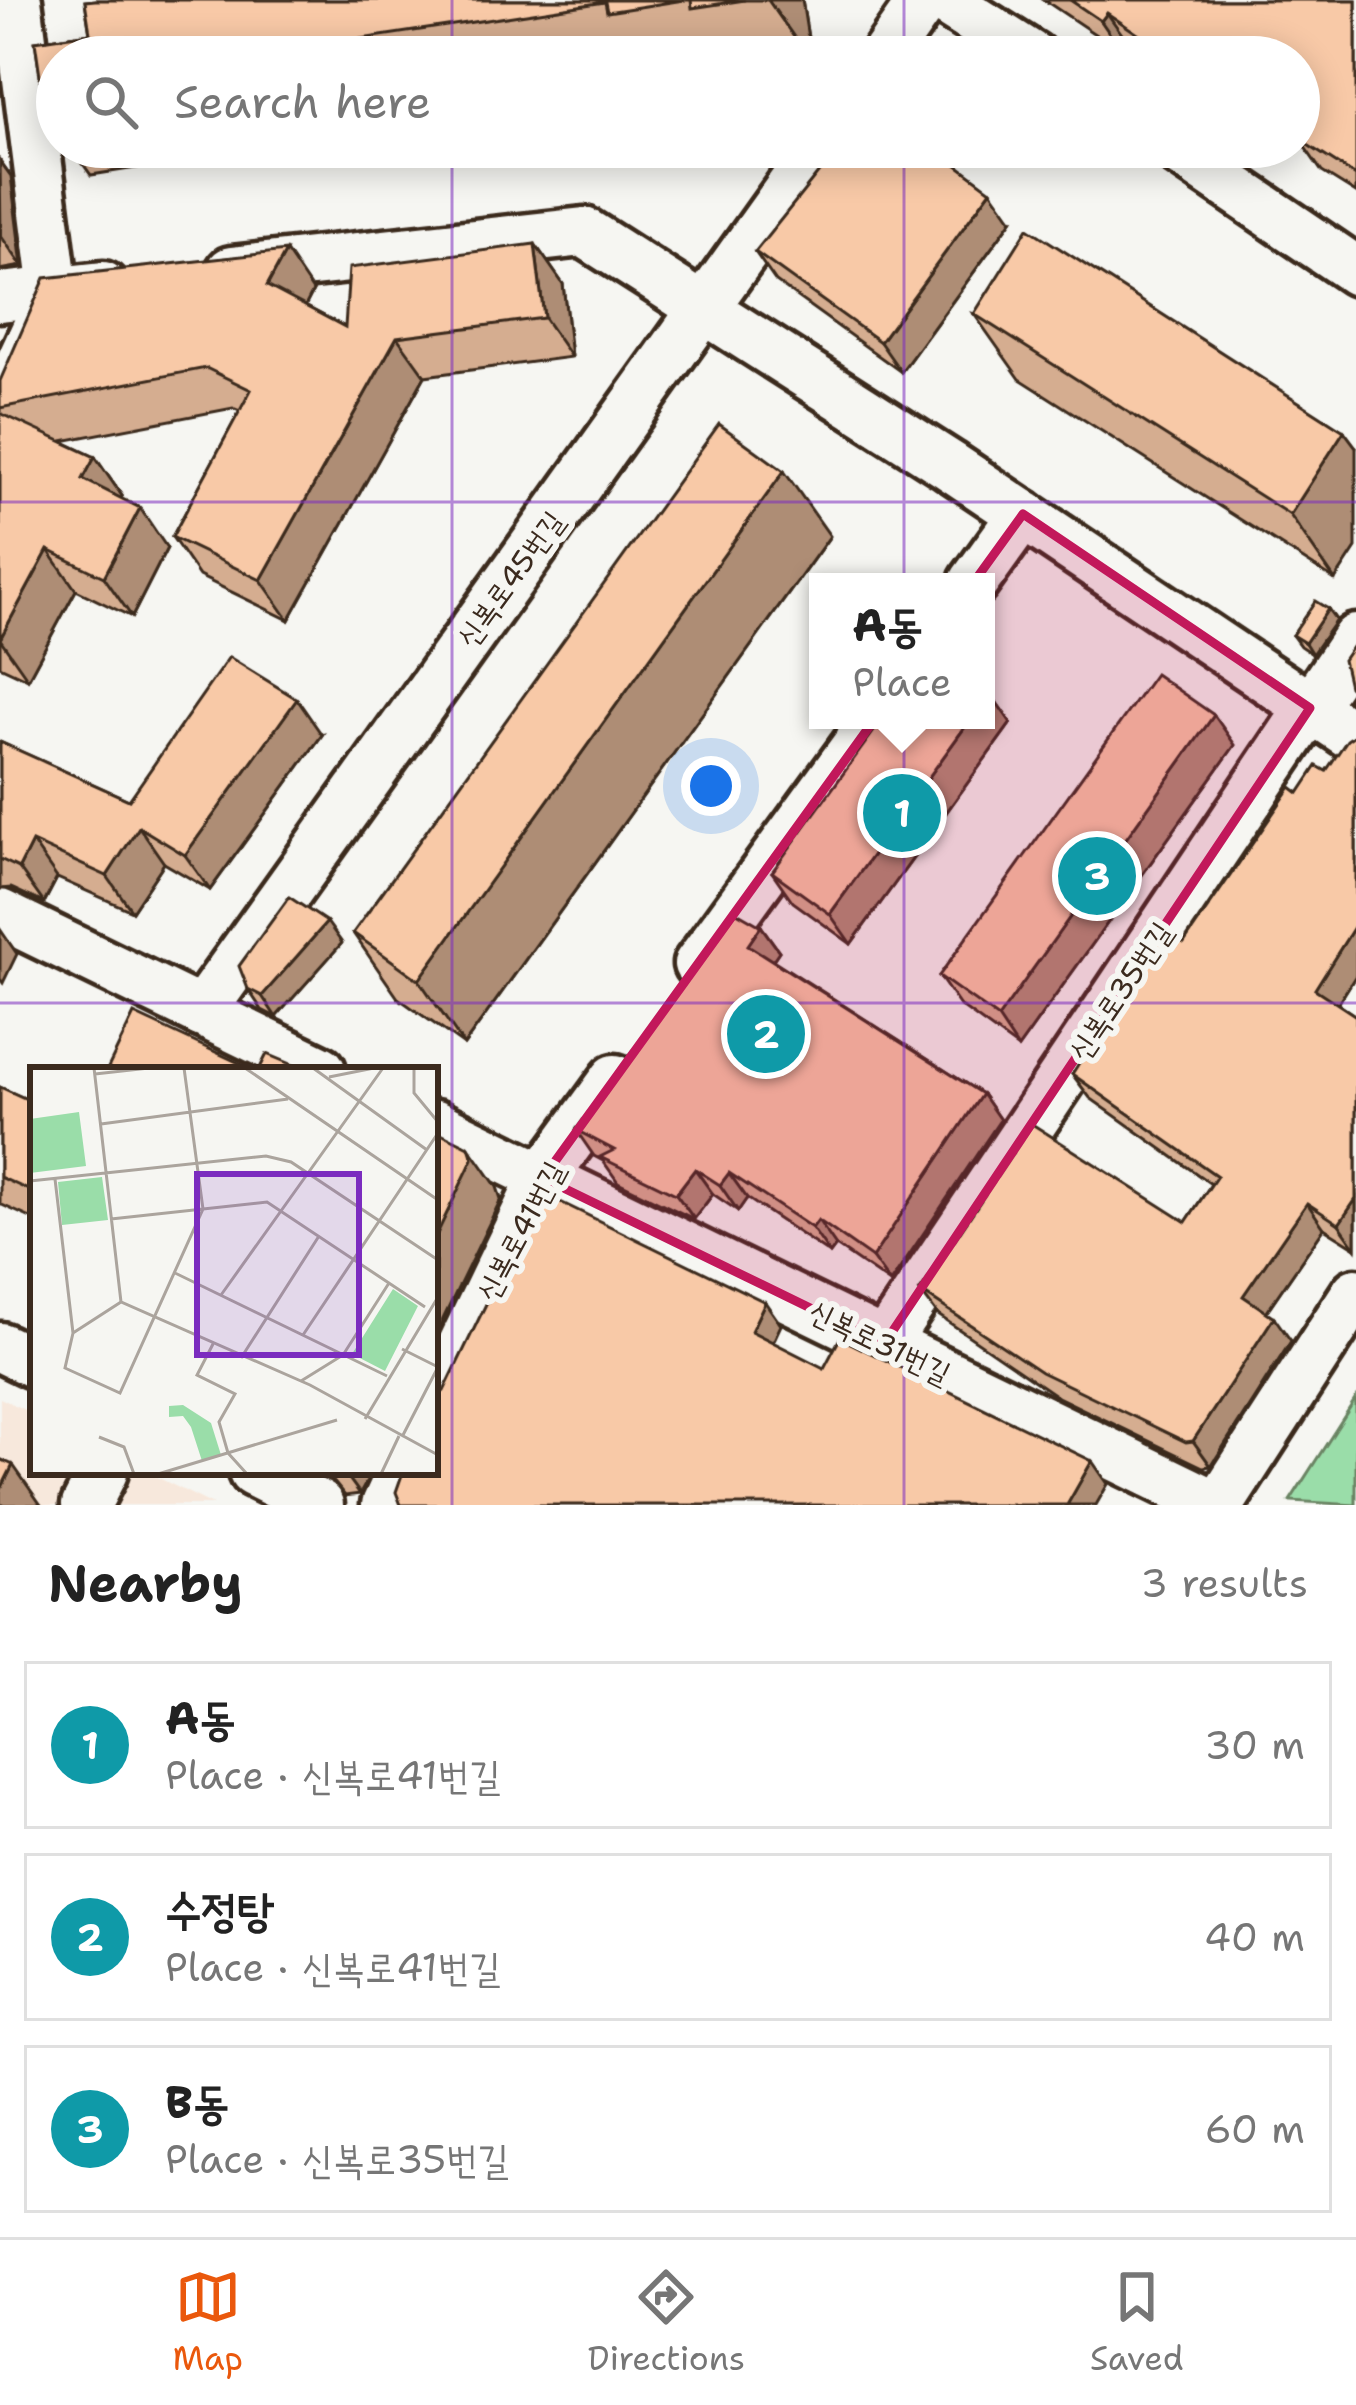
<!DOCTYPE html>
<meta charset="utf-8">
<style>
:root{--surface:#fff;--page:#f2f2f2;--text:#222;--muted:#767676;--line:#e0e0e0;--accent:#ea580c}
body{margin:0;font-family:"Shantell Sans","Poor Story",sans-serif;background:var(--page);color:var(--text)}
.you{position:absolute;left:711px;top:786px;width:42px;height:42px;margin:-30px;border:9px solid #fff;border-radius:50%;background:#1a73e8;box-shadow:0 0 0 18px #1a73e833}
.badge{display:grid;place-items:center;width:78px;height:78px;border-radius:50%;background:var(--accent);color:#fff;font-size:39px;font-weight:700}
.pin{position:absolute;translate:-50% -50%;border:6px solid #fff;box-shadow:0 3px 12px #0006}
.popup{position:absolute;left:809px;top:573px;width:186px;height:156px;box-sizing:border-box;display:grid;place-content:center;border-radius:0px;background:var(--surface);filter:drop-shadow(0 3px 9px #0005);font-size:39px;white-space:nowrap;color:var(--muted)}
.popup b{font-size:45px;color:var(--text)}
.popup::after{content:'';position:absolute;left:50%;top:100%;margin-left:-24px;border:24px solid transparent;border-top-color:var(--surface)}
.list{margin:0;padding:0;list-style:none}
h2{display:flex;justify-content:space-between;align-items:center;height:156px;margin:0;padding:0 48px;font-size:51px}
h2 small{font-size:39px;font-weight:400;color:var(--muted)}
.list li{display:grid;grid-template-columns:78px 1fr auto;gap:36px;align-items:center;box-sizing:border-box;height:168px;margin:0 24px 24px;padding:0 24px;border:3px solid var(--line);border-radius:0px}
.list b{display:block;font-size:45px;white-space:nowrap}
.list p{margin:0;font-size:39px;white-space:nowrap;color:var(--muted)}
.list em{font-size:39px;font-style:normal;color:var(--muted)}
.icon{flex:none;width:66px;height:66px;fill:none;stroke:currentColor;stroke-width:2;stroke-linecap:round;stroke-linejoin:round}
.map{position:relative;flex:none;width:1356px;height:1505px;overflow:hidden}
.search{position:absolute;background:var(--surface);box-shadow:0 6px 30px #0003;left:36px;right:36px;top:36px;height:132px;display:flex;align-items:center;gap:30px;box-sizing:border-box;padding:0 42px;border-radius:66px;color:var(--muted);font-size:45px}
.sheet{height:732px;background:var(--surface)}
nav{display:flex;justify-content:space-around;align-items:center;box-sizing:border-box;height:168px;border-top:3px solid var(--line);background:var(--surface);font-size:33px;color:var(--muted)}
nav a{display:grid;justify-items:center;gap:6px}
nav .on{color:var(--accent)}
.map>svg:first-child{display:block}
.built{fill:#f7e8dc}
.green{fill:#9adda9;stroke:#6a8464;stroke-width:3}
.lines{fill:none;stroke-linecap:round;stroke-linejoin:round}
.minor-casing{stroke:#3b2a1e;stroke-width:57}
.minor{stroke:#f6f6f2;stroke-width:48}
.wall{fill:#d5ad90;stroke:#3b2a1e;stroke-width:3}
.shaded-wall{fill:#ae8d75;stroke:#3b2a1e;stroke-width:3}
.building{fill:#f8c9a7;stroke:#3b2a1e;stroke-width:3}
.marked{fill:#c2185b;fill-opacity:0.2;stroke:#c2185b;stroke-width:9;stroke-linejoin:round}
.grid{fill:none;stroke:#7b2cbf;stroke-width:3;stroke-opacity:0.55}
.labels{text-anchor:middle;dominant-baseline:central;stroke-width:12;stroke-linejoin:round;paint-order:stroke}
.street-label{font-size:30px;fill:#3b2a1e;stroke:#f6f6f2}
.inset-road{fill:none;stroke:#aba49d;stroke-width:3}
.view{fill:#7b2cbf;fill-opacity:0.15;stroke:#7b2cbf;stroke-width:6}
.inset-edge{fill:none;stroke:#3b2a1e;stroke-width:6}
</style>
<div class="map">
<svg width="1356" height="1505" viewBox="0 0 1356 1505">
<rect width="100%" height="100%" fill="#f6f6f2"/>
<filter id="ink" filterUnits="userSpaceOnUse"><feTurbulence type="fractalNoise" baseFrequency=".00833" numOctaves="2"/><feDisplacementMap in="SourceGraphic" scale="24" xChannelSelector="R" yChannelSelector="G"/><feConvolveMatrix kernelMatrix="1 2 1 2 8 2 1 2 1" color-interpolation-filters="sRGB"/></filter>
<g filter="url(#ink)">
<path class="built" d="M0,1398L33,1414V1472H147L213,1505H0Z"/>
<path class="green" d="M1356,1398V1505L1290,1501Z"/>
<g class="lines">
<g class="minor-casing">
<g id="minor">
<path d="M943,0L1033,57"/>
<path d="M884,57L924,0"/>
<path d="M1173,147L1356,271"/>
<path d="M231,271L584,232L949,465L1356,738"/>
<path d="M0,297L103,286"/>
<path d="M0,407L54,291L17,0"/>
<path d="M974,582L1023,514"/>
<path d="M0,914L321,1070"/>
<path d="M698,964L875,720"/>
<path d="M201,1012L819,147"/>
<path d="M435,1125L1216,1505"/>
<path d="M884,1344L1356,639"/>
<path d="M0,1347L33,1363"/>
<path d="M435,1402L543,1178L615,1079"/>
<path d="M253,1472L319,1505"/>
<path d="M86,1505L103,1472"/>
<path d="M386,1505L401,1472"/>
<path d="M1219,1505L1356,1293"/>
</g>
</g>
<use href="#minor" class="minor"/>
</g>
<g class="wall">
<path d="M95,0H802L811,57H57V126L45,110L35,41L90,33L85,1Z"/>
<path d="M1044,0H1356V193L1322,172L1300,140L1299,57H1148L1129,44L1123,53Z"/>
<path d="M71,147H184L159,151L161,164L91,175Z"/>
<path d="M0,161L11,176L22,266L0,270Z"/>
<path d="M1012,220L901,372L776,282L755,252Z"/>
<path d="M535,244L563,284L571,357L425,376L289,620L199,576L172,537L240,411L233,408L62,441L95,457L122,496L121,499L167,548L132,617L76,590L28,679L0,666V381L313,291L305,306L345,327Z"/>
<path d="M974,314L1356,447L1335,580L1020,379Z"/>
<path d="M830,536L464,1045L398,998L353,933Z"/>
<path d="M1328,609L1336,620L1312,654L1300,646L1292,635Z"/>
<path d="M990,693L1011,723L851,944L793,902L772,872Z"/>
<path d="M1356,734V975L1338,1004L1356,1016V1248L1324,1228L1266,1312L1291,1341L1211,1466L1203,1467L1058,1397L938,1315L920,1291L1186,1222L1211,1184L1090,1098L1072,1074L1184,943L1299,793L1326,771Z"/>
<path d="M322,735L210,890L164,863L132,911L57,878L44,903L11,888L0,889V742L129,800Z"/>
<path d="M1235,745L1018,1048L960,1006L939,976Z"/>
<path d="M761,926L779,951L773,960L982,1094L1000,1120L890,1283L836,1246L830,1254L747,1198L738,1211L713,1194L694,1219L618,1182L603,1161L594,1156L576,1130Z"/>
<path d="M342,943L276,1017L262,1010L248,989Z"/>
<path d="M0,1087L33,1102V1219L0,1204Z"/>
<path d="M317,1472H372L360,1494L345,1496L332,1480Z"/>
</g>
<g class="shaded-wall">
<path d="M768,0H802L811,57H808Z"/>
<path d="M1107,13L1129,44L1123,53L1101,21Z"/>
<path d="M148,147H156L159,151L161,164Z"/>
<path d="M0,161L11,176L22,266L1,236Z"/>
<path d="M991,190L1012,220L901,372L880,342Z"/>
<path d="M535,244L563,284L571,357L544,318Z"/>
<path d="M286,251L313,291L295,326L267,286Z"/>
<path d="M397,337L425,376L289,620L261,580Z"/>
<path d="M1344,431L1356,447V548L1335,580L1290,515Z"/>
<path d="M95,457L122,496L111,519L83,479Z"/>
<path d="M784,471L830,536L464,1045L419,980Z"/>
<path d="M140,508L167,548L132,617L104,577Z"/>
<path d="M48,550L76,590L28,679L0,639Z"/>
<path d="M1328,609L1336,620L1312,654L1305,643Z"/>
<path d="M990,693L1011,723L851,944L830,914L970,720H986V698Z"/>
<path d="M297,699L322,735L210,890L185,855Z"/>
<path d="M1214,715L1235,745L1018,1048L998,1018Z"/>
<path d="M139,827L164,863L132,911L107,876Z"/>
<path d="M32,842L57,878L44,903L19,868Z"/>
<path d="M327,922L342,943L276,1017L262,996Z"/>
<path d="M761,926L779,951L766,970L748,945Z"/>
<path d="M1354,927L1356,930V975L1332,1013L1315,989Z"/>
<path d="M0,929L17,954L3,983L0,979Z"/>
<path d="M982,1094L1000,1120L890,1283L872,1258Z"/>
<path d="M469,1147L497,1187L501,1199L435,1336V1238Z"/>
<path d="M695,1169L713,1194L694,1219L676,1194Z"/>
<path d="M729,1173L747,1198L738,1211L720,1185Z"/>
<path d="M1356,1199V1248L1339,1224Z"/>
<path d="M1307,1203L1324,1228L1260,1321L1243,1296Z"/>
<path d="M818,1220L836,1246L830,1254L812,1228Z"/>
<path d="M765,1302L781,1325L767,1355L751,1331Z"/>
<path d="M1274,1317L1291,1341L1211,1466L1193,1441Z"/>
<path d="M1092,1461L1108,1484L1096,1505H1067Z"/>
<path d="M13,1465L41,1505H0V1491Z"/>
<path d="M344,1472H372L360,1494Z"/>
</g>
<g class="building">
<path d="M95,0H684L607,12L605,2L242,57H57V108L45,110L35,41L90,33L85,1Z"/>
<path d="M691,0H745L692,8Z"/>
<path d="M1070,0H1356V176L1300,140L1308,124L1299,118V57H1172L1107,13L1101,21Z"/>
<path d="M855,147H933L991,190L880,342L755,252L827,162L849,161Z"/>
<path d="M1028,228L1344,431L1290,515L974,314Z"/>
<path d="M535,244L544,318L397,337L261,580L172,537L251,390L206,368L0,408V381L45,278L286,251L267,286L345,327L349,268Z"/>
<path d="M0,413L95,457L83,479L140,508L104,577L48,550L0,639Z"/>
<path d="M719,424L784,471L419,980L353,933Z"/>
<path d="M1315,601L1328,609L1305,643L1292,635Z"/>
<path d="M1356,641V693L1349,686L1343,660Z"/>
<path d="M229,657L297,699L185,855L139,827L107,876L32,842L19,868L0,859V742L129,800Z"/>
<path d="M1155,674L1214,715L998,1018L939,976Z"/>
<path d="M882,720H970L830,914L772,872Z"/>
<path d="M1356,734V928L1354,927L1315,989L1356,1016V1199L1339,1224L1307,1203L1243,1296L1274,1317L1193,1441L1186,1442L1041,1372L920,1291L1032,1124L1186,1222L1217,1176L1072,1074L1163,930L1184,943L1291,787L1299,793L1317,766L1326,771L1347,740Z"/>
<path d="M289,897L327,922L262,996L248,989L239,966Z"/>
<path d="M735,911L761,926L748,945L982,1094L872,1258L818,1220L812,1228L729,1173L720,1185L695,1169L676,1194L600,1157L614,1150L576,1130Z"/>
<path d="M134,1014L254,1070H107Z"/>
<path d="M267,1054L305,1070H259Z"/>
<path d="M0,1087L33,1102V1192L0,1177Z"/>
<path d="M435,1130L469,1147L473,1159L435,1238Z"/>
<path d="M540,1192L765,1302L751,1331L824,1368L840,1338L1092,1461L1067,1505H401L396,1492L403,1472H435V1399L444,1391Z"/>
<path d="M0,1459L13,1465L0,1491Z"/>
</g>
</g>
<path class="marked" d="M1023,514L1310,708L884,1344L543,1178Z"/>
<path class="grid" d="M452,0V57M904,0V57M452,147V1505M904,147V1505M0,502H1356M0,1003H1356"/>
<g class="labels">
<g class="street-label">
<text transform="translate(510 579) rotate(-54)">신복로45번길</text>
<text transform="translate(1120 991) rotate(-56)">신복로35번길</text>
<text transform="translate(520 1231) rotate(-62)">신복로41번길</text>
<text transform="translate(880 1342) rotate(26)">신복로31번길</text>
</g>
</g>
<g transform="translate(30 1067)">
<rect width="408" height="408" fill="#f6f6f2"/>
<path d="M49,45L56,99L0,106V52ZM72,110L78,153L32,158L28,115ZM363,222L388,239L355,304L322,287ZM153,338L181,356L191,388L172,394L161,360L153,349L139,350V339Z" fill="#9adda9"/>
<path class="inset-road" d="M64,1L91,235M215,1L408,133M283,1L397,83M384,1V26L408,55M65,7L119,1M299,10L344,1M71,57L258,32M25,112L43,266L35,301L90,326L173,142L154,1M0,114L236,89L261,95L408,193M81,152L237,135L395,240M143,205L357,309M191,228L353,1M43,266L91,235L280,318L408,388M273,268L408,66M183,277L167,308L205,327L189,355L198,386L217,407M372,282L408,300M211,291L289,169M271,314L313,288L359,216M335,352L408,230M69,370L94,380L104,407M372,370L408,300M128,407L307,353M351,407L369,369"/>
<path class="view" d="M167,107H329V288H167Z"/>
<rect width="408" height="408" class="inset-edge"/>
</g>
</svg>
<div class="you"></div>
<div class="pin badge" style="left:902px;top:813px;background:#0f9aa8">1</div>
<div class="popup"><b>A동</b>Place</div>
<div class="pin badge" style="left:766px;top:1034px;background:#0f9aa8">2</div>
<div class="pin badge" style="left:1097px;top:876px;background:#0f9aa8">3</div>
<div class="search"><svg class="icon" aria-label="search" viewBox="0 0 24 24"><circle cx="10" cy="10" r="6"/><path d="M15 15l6 6"/></svg>Search here</div>
</div>
<section class="sheet">
<h2>Nearby<small>3 results</small></h2>
<ul class="list">
<li><span class="badge" style="background:#0f9aa8">1</span><div><b>A동</b><p>Place · 신복로41번길</p></div><em>30 m</em></li>
<li><span class="badge" style="background:#0f9aa8">2</span><div><b>수정탕</b><p>Place · 신복로41번길</p></div><em>40 m</em></li>
<li><span class="badge" style="background:#0f9aa8">3</span><div><b>B동</b><p>Place · 신복로35번길</p></div><em>60 m</em></li>
</ul>
</section>
<nav>
<a class="on"><svg class="icon" aria-label="map" viewBox="0 0 24 24"><path d="M3 6l6-2 6 2 6-2v14l-6 2-6-2-6 2zM9 4v14M15 6v14"/></svg>Map</a>
<a><svg class="icon" aria-label="directions" viewBox="0 0 24 24"><path d="M12 3l9 9-9 9-9-9zM9 14v-3h6M13 9l2 2-2 2"/></svg>Directions</a>
<a><svg class="icon" aria-label="saved" viewBox="0 0 24 24"><path d="M7 4h10v16l-5-4-5 4z"/></svg>Saved</a>
</nav>
